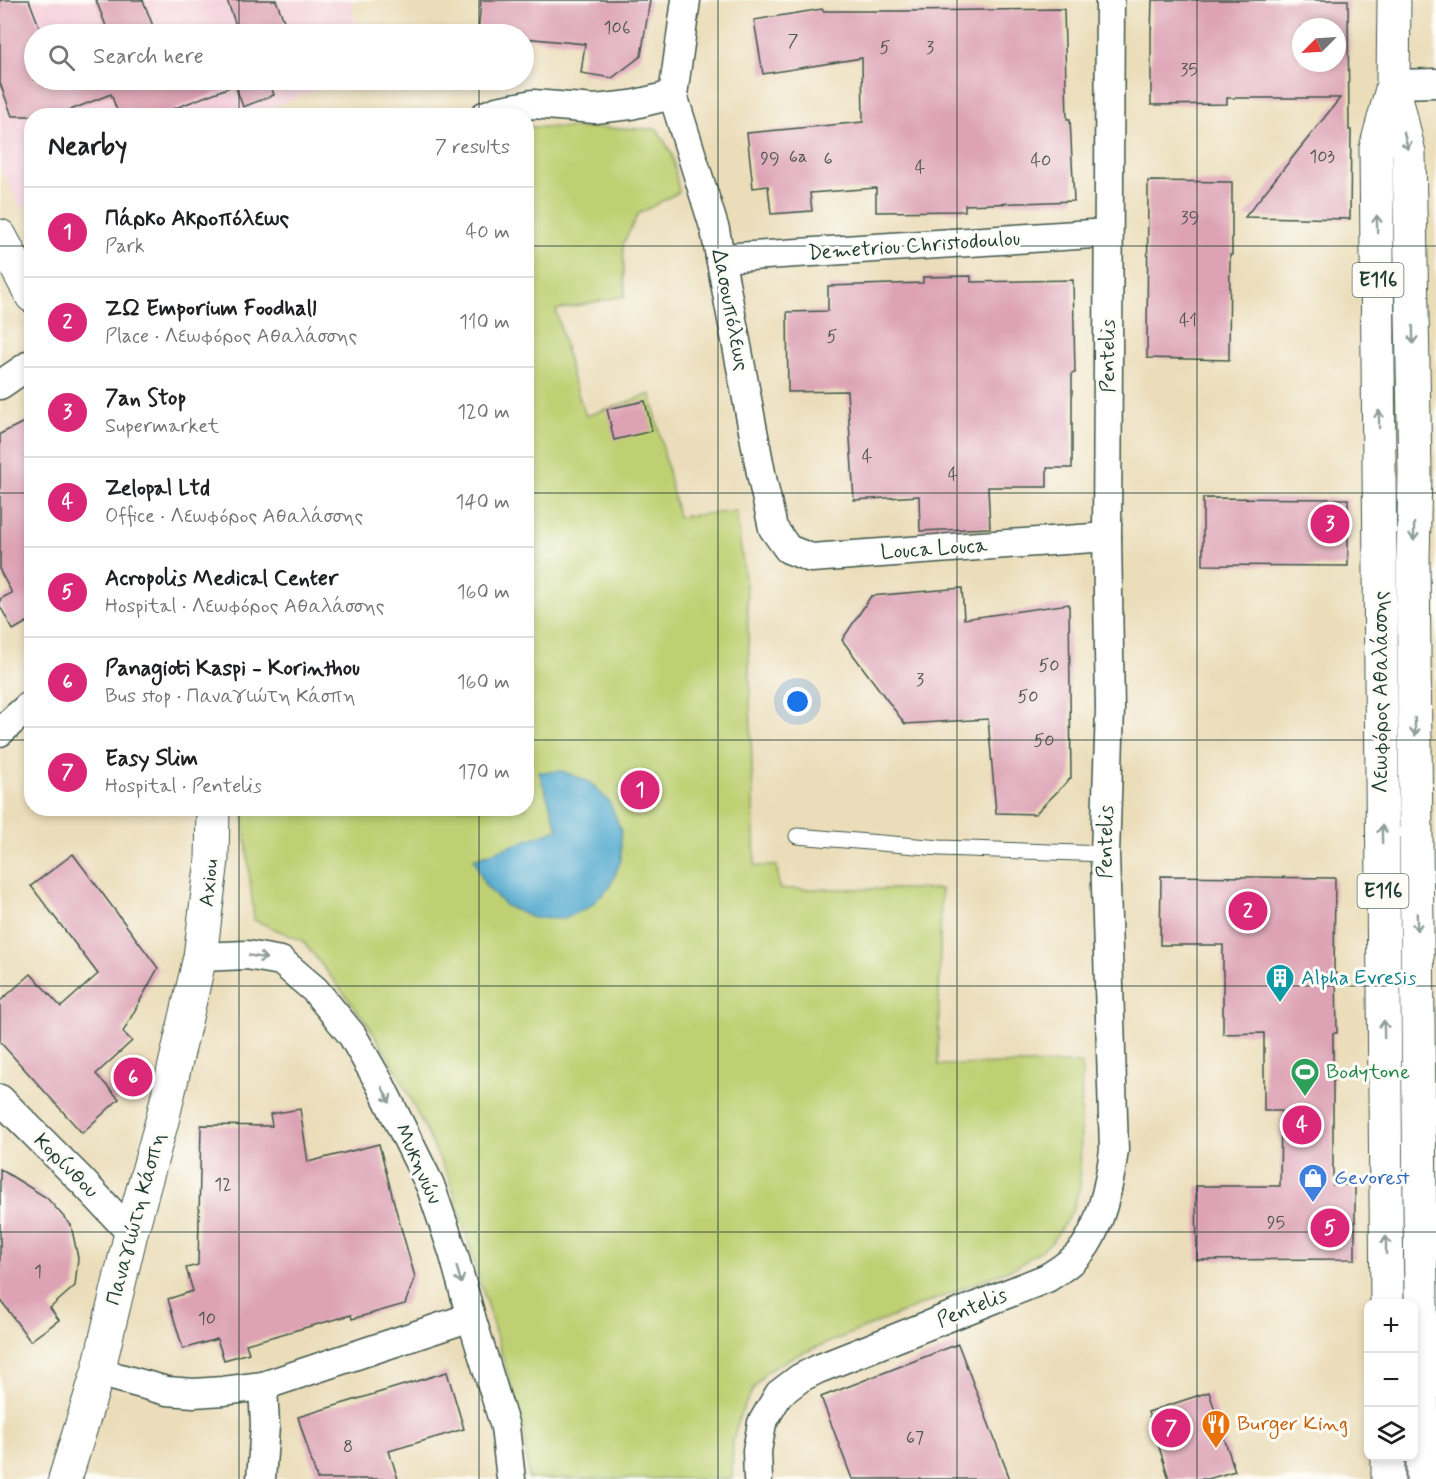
<!DOCTYPE html>
<meta charset="utf-8">
<style>
:root{--surface:#fff;--page:#f6f6f6;--text:#202124;--muted:#757577;--line:#e0e0e0;--accent:#db2777}
body{margin:0;font-family:Mynerve,sans-serif;background:var(--page);color:var(--text)}
.controls{position:absolute;right:18px;bottom:18px;display:grid;overflow:hidden;border-radius:12px;box-shadow:0 3px 9px #0003}
.controls button{width:54px;height:54px;display:grid;place-items:center;padding:0;border:0;border-bottom:2px solid var(--line);background:var(--surface);color:var(--text);font:30px sans-serif}
.compass{position:absolute;left:1292px;top:18px;width:54px;height:54px;border-radius:50%;background:var(--surface);box-shadow:0 3px 9px #0003;rotate:246deg}
.you{position:absolute;left:798px;top:702px;width:21px;height:21px;margin:-15px;border:4px solid #fff;border-radius:50%;background:#1a73e8;box-shadow:0 0 0 9px #1a73e833}
.badge{display:grid;place-items:center;width:39px;height:39px;border-radius:50%;background:var(--accent);color:#fff;font-size:20px;font-weight:700}
.pin{position:absolute;translate:-50% -50%;border:3px solid #fff;box-shadow:0 2px 6px #0006}
.list{margin:0;padding:0;list-style:none}
h2{display:flex;justify-content:space-between;align-items:center;height:78px;margin:0;padding:0 24px;font-size:26px}
h2 small{font-size:20px;font-weight:400;color:var(--muted)}
.list li{display:grid;grid-template-columns:39px 1fr auto;gap:18px;align-items:center;box-sizing:border-box;height:90px;padding:0 24px;border-top:2px solid var(--line)}
.list b{display:block;font-size:22px;white-space:nowrap}
.list p{margin:0;font-size:20px;white-space:nowrap;color:var(--muted)}
.list em{font-size:20px;font-style:normal;color:var(--muted)}
.icon{flex:none;width:33px;height:33px;fill:none;stroke:currentColor;stroke-width:2;stroke-linecap:round;stroke-linejoin:round}
.map{position:relative;flex:none;width:1436px;height:1479px;overflow:hidden}
.search{position:absolute;background:var(--surface);box-shadow:0 3px 9px #0003;left:24px;top:24px;width:510px;height:66px;display:flex;align-items:center;gap:15px;box-sizing:border-box;padding:0 21px;border-radius:33px;color:var(--muted);font-size:22px}
.panel{position:absolute;background:var(--surface);box-shadow:0 3px 9px #0003;left:24px;top:108px;width:510px;height:708px;border-radius:24px}
.map>svg:first-child{display:block}
.built{fill:#f4cfdc}
.green{fill:#bfd073;stroke:#6f8654;stroke-width:1.5}
.water{fill:#50a8cd;stroke:#387280;stroke-width:1.5}
.building{fill:#dda3b5;fill-rule:evenodd}
.lines{fill:none;stroke-linecap:round;stroke-linejoin:round}
.service-casing{stroke:#3e5548;stroke-width:17}
.minor-casing{stroke:#3e5548;stroke-width:31}
.tertiary-casing{stroke:#3e5548;stroke-width:35}
.primary-casing{stroke:#3e5548;stroke-width:35}
.service{stroke:#fff;stroke-width:15}
.minor{stroke:#fff;stroke-width:28}
.tertiary{stroke:#fff;stroke-width:33}
.primary{stroke:#fff;stroke-width:33}
.oneway{stroke:#8f9e9a}
.grid{fill:none;stroke:#1f3d34;stroke-width:1.5;stroke-opacity:0.55}
.labels{text-anchor:middle;dominant-baseline:central;stroke-width:6;stroke-linejoin:round;paint-order:stroke}
.number-label{font-size:18px;fill:#4e5654}
.shield{fill:#fdfcf7;stroke:#62766e;stroke-width:1.5}
.shield-label{font-size:20px;font-weight:bold;fill:#1f3d34}
.street-label{font-size:21px;fill:#1f3d34;stroke:#fdfcf7}
.culture-label{font-size:21px;fill:#0d838f;stroke:#fdfcf7;text-anchor:start}
.leisure-label{font-size:21px;fill:#27864d;stroke:#fdfcf7;text-anchor:start}
.shop-label{font-size:21px;fill:#366cbe;stroke:#fdfcf7;text-anchor:start}
.food-label{font-size:21px;fill:#c56008;stroke:#fdfcf7;text-anchor:start}
</style>
<div class="map">
<svg width="1436" height="1479" viewBox="0 0 1436 1479">
<rect width="100%" height="100%" fill="#fdfcf7"/>
<filter id="ink" filterUnits="userSpaceOnUse"><feTurbulence type="fractalNoise" baseFrequency=".0167" numOctaves="2"/><feDisplacementMap in="SourceGraphic" scale="12" xChannelSelector="R" yChannelSelector="G"/><feConvolveMatrix kernelMatrix="1 2 1 2 8 2 1 2 1" color-interpolation-filters="sRGB"/></filter>
<filter id="wash" filterUnits="userSpaceOnUse"><feTurbulence type="fractalNoise" baseFrequency=".008" numOctaves="4" result="noise"/><feDisplacementMap in="SourceGraphic" scale="24" xChannelSelector="R" yChannelSelector="G"/><feGaussianBlur stdDeviation="1.35" result="paint"/><feColorMatrix in="noise" values="0 0 0 0 0 0 0 0 0 0 0 0 0 0 0 0 0 1.4 0 .05"/><feComposite in="paint" operator="in"/></filter>
<g filter="url(#wash)">
<rect width="100%" height="100%" fill="#ebddb9"/>
<path class="built" d="M0,0H351L358,34H34V80H341L252,115L32,116L31,204L21,209L0,167Z"/>
<path class="green" d="M532,127L657,129L672,154L679,192L638,214L623,244L625,296L556,310L573,380L586,416L651,394L678,517L736,511L747,593L755,866H777L779,889H941L938,1065L1082,1063L1080,1186L1072,1212L1051,1243L1018,1266L790,1358L765,1373L753,1390L740,1415L733,1440L732,1479H529L522,1422L450,1181L398,1073L367,1023L303,941L254,920L243,809L526,808L527,128Z"/>
<path class="water" d="M562,771L590,782L610,803L621,831V860L610,887L589,907L562,919L533,918L506,906L485,885L474,859L558,829L539,772Z"/>
<g id="blocks">
<g class="building">
<path d="M0,0H29L42,34H34V80H273L269,81L274,95L243,107L235,85L173,109L176,116H119L111,94L55,116H12L0,83Z"/>
<path d="M96,0H143L156,34H109Z"/>
<path d="M227,0H276L289,34H239Z"/>
<path d="M481,0H650L641,56L612,78L581,73L585,44L524,38V34H478Z"/>
<path d="M1152,0H1348L1349,130H1351L1350,219L1245,217L1340,98H1227V104L1151,105V35ZM1301,27H1337V63H1301Z"/>
<path d="M822,9L823,11H906L1064,9L1067,119H1070L1074,201L965,205V211L876,212V188L810,193L812,211L771,214L768,186L753,188L747,133L863,122L862,58L763,74L754,20Z"/>
<path d="M1148,181L1232,182V255H1230L1229,360L1147,358Z"/>
<path d="M971,276V282L1073,280L1075,373H1072V468H1047V487H988L990,528L920,531L919,496L854,500L847,391L788,392L787,312L828,311V286L923,283V277Z"/>
<path d="M645,401L652,431L614,440L607,409Z"/>
<path d="M32,418V630L27,622L13,630L0,606V599L12,593L0,571V434Z"/>
<path d="M1203,498L1348,499V566L1203,565Z"/>
<path d="M962,588L964,619L1069,604L1071,778L1035,814L996,813L988,719L905,724L842,640L871,596Z"/>
<path d="M73,854L158,968L123,1032L132,1041L96,1074L119,1099L82,1133L0,1042V1001L31,974L61,1007L98,974L31,886Z"/>
<path d="M1161,876L1335,878L1334,973H1336L1337,1033H1333V1185H1355V1259L1197,1260L1196,1186H1280L1281,1111H1264V1033L1223,1034V945H1160Z"/>
<path d="M300,1109L308,1162L379,1144L396,1210L415,1277L405,1304L352,1319L351,1315L246,1344L249,1353L224,1360L217,1339L183,1349L168,1299L193,1291L186,1268L198,1265L201,1125L272,1126L270,1114Z"/>
<path d="M0,1169L47,1198L71,1225L78,1258L75,1286L50,1308L59,1320L30,1341L0,1299Z"/>
<path d="M958,1344L1010,1479H852L821,1397Z"/>
<path d="M447,1372L464,1429L389,1451L398,1479H317L298,1417Z"/>
<path d="M1209,1392L1235,1471L1208,1479H1169L1148,1412Z"/>
</g>
</g>
</g>
<g filter="url(#ink)">
<use href="#blocks" fill-opacity="0" stroke="#3e5548" stroke-width="1.5"/>
<g class="lines">
<g class="service-casing">
<path id="service" d="M797,836L940,848L1105,854"/>
</g>
<g class="minor-casing">
<g id="minor">
<path d="M686,0L673,95L715,230L762,478L773,528L788,549L811,558L1107,537"/>
<path d="M1393,84L1436,83"/>
<path d="M484,116L497,111L533,104L595,109L631,105L673,95"/>
<path d="M720,258L1108,233"/>
<path d="M0,385L32,363"/>
<path d="M0,732L32,703"/>
<path d="M200,957L247,955L281,961L315,990L352,1035L379,1082L430,1185L453,1252L471,1317L505,1427L511,1479"/>
<path d="M0,1099L83,1182L131,1233"/>
<path d="M98,1372L167,1391L194,1393L223,1391L263,1386L471,1317"/>
<path d="M261,1479L265,1426L263,1386"/>
<path d="M758,1479L757,1451L762,1423L779,1394L800,1378L818,1369L1047,1278C1060,1270 1078,1258 1086,1245C1103,1218 1110,1181 1114,1150L1105,854L1110,709L1107,537L1110,0"/>
</g>
</g>
<g class="tertiary-casing">
<g id="tertiary">
<path d="M0,236L32,296"/>
<path d="M65,1479L98,1372L131,1233L162,1121L200,957L212,860L213,808"/>
</g>
</g>
<g class="primary-casing">
<g id="primary">
<path d="M1394,0L1393,84L1409,153L1415,473L1413,562L1423,1479"/>
<path d="M1387,1304L1376,148L1392,89"/>
<path d="M1388,1456V1479"/>
</g>
</g>
<use href="#service" class="service"/>
<use href="#minor" class="minor"/>
<use href="#tertiary" class="tertiary"/>
<use href="#primary" class="primary"/>
</g>
<defs><path id="oneway-shaft" d="M-6 0H5M1.5-3L5.5 0L1.5 3" fill="none" stroke-width="1.6" stroke-linecap="round" stroke-linejoin="round" transform="scale(1.5)"/></defs>
<g class="oneway">
<use href="#oneway-shaft" transform="translate(1406 141) rotate(76)"/>
<use href="#oneway-shaft" transform="translate(1377 224) rotate(-91)"/>
<use href="#oneway-shaft" transform="translate(1413 335) rotate(89)"/>
<use href="#oneway-shaft" transform="translate(1379 419) rotate(-91)"/>
<use href="#oneway-shaft" transform="translate(1414 532) rotate(91)"/>
<use href="#oneway-shaft" transform="translate(1415 727) rotate(89)"/>
<use href="#oneway-shaft" transform="translate(1382 834) rotate(-91)"/>
<use href="#oneway-shaft" transform="translate(1417 922) rotate(89)"/>
<use href="#oneway-shaft" transform="translate(258 957) rotate(10)"/>
<use href="#oneway-shaft" transform="translate(1384 1029) rotate(-91)"/>
<use href="#oneway-shaft" transform="translate(386 1095) rotate(64)"/>
<use href="#oneway-shaft" transform="translate(1386 1245) rotate(-90)"/>
<use href="#oneway-shaft" transform="translate(459 1275) rotate(74)"/>
</g>
</g>
<path class="grid" d="M239,0V34M479,0V34M718,0V1479M957,0V1479M1197,0V1479M239,80V116M479,80V116M0,246H32M526,246H1436M0,493H32M526,493H1436M0,740H32M526,740H1436M239,808V1479M479,808V1479M0,986H1436M0,1232H1436"/>
<defs>
<g id="building-pin" transform="scale(1.5)"><path d="M0 17L-7.5 6A9.5 9.5 0 1 1 7.5 6Z" fill="#0f9aa8" stroke="#fdfcf7"/><path d="M-4-6H4V6H1V3H-1V6H-4ZM-2.5-4.3h1.7v1.8h-1.7ZM.8-4.3h1.7v1.8H.8ZM-2.5-1h1.7V.8h-1.7ZM.8-1h1.7V.8H.8Z" fill="#fff"/></g>
<g id="stadium-pin" transform="scale(1.5)"><path d="M0 17L-7.5 6A9.5 9.5 0 1 1 7.5 6Z" fill="#2e9e5b" stroke="#fdfcf7"/><path d="M0-5a6.5 5 0 1 0 0 10a6.5 5 0 1 0 0-10ZM-3.5-1.8h7v3.6h-7Z" fill="#fff"/></g>
<g id="shop-pin" transform="scale(1.5)"><path d="M0 17L-7.5 6A9.5 9.5 0 1 1 7.5 6Z" fill="#3f7fe0" stroke="#fdfcf7"/><path d="M-5-2.5h2.3a2.7 3.5 0 0 1 5.4 0H5L5.5 6h-11ZM-1.5-2.5h3a1.5 2.3 0 0 0-3 0Z" fill="#fff"/></g>
<g id="restaurant-pin" transform="scale(1.5)"><path d="M0 17L-7.5 6A9.5 9.5 0 1 1 7.5 6Z" fill="#e8710a" stroke="#fdfcf7"/><path d="M-5-6h1v4h1v-4h1v4h1v-4h1v5L-1.5 .5V6h-2V.5L-5-1ZM5-6V6H3V1.5H1.5Q1.5-4 5-6Z" fill="#fff"/></g>
</defs>
<g fill-rule="evenodd">
<use href="#building-pin" x="1280" y="978"/>
<use href="#stadium-pin" x="1305" y="1072"/>
<use href="#shop-pin" x="1313" y="1178"/>
<use href="#restaurant-pin" x="1216" y="1424"/>
</g>
<g class="labels">
<g class="number-label">
<text x="617" y="28">106</text>
<text x="793" y="41">7</text>
<text x="885" y="48">5</text>
<text x="930" y="48">3</text>
<text x="1189" y="70">35</text>
<text x="798" y="157">6a</text>
<text x="1322" y="157">103</text>
<text x="770" y="159">99</text>
<text x="828" y="159">6</text>
<text x="1041" y="161">40</text>
<text x="920" y="168">4</text>
<text x="1190" y="218">39</text>
<text x="1188" y="321">41</text>
<text x="832" y="337">5</text>
<text x="867" y="457">4</text>
<text x="953" y="475">4</text>
<text x="1049" y="666">50</text>
<text x="920" y="680">3</text>
<text x="1028" y="697">50</text>
<text x="1044" y="741">50</text>
<text x="223" y="1185">12</text>
<text x="1276" y="1223">95</text>
<text x="38" y="1272">1</text>
<text x="207" y="1319">10</text>
<text x="915" y="1438">67</text>
<text x="348" y="1447">8</text>
</g>
<g class="shield">
<rect x="1352.5" y="263" width="51" height="34" rx="4.5"/>
<rect x="1357.5" y="874" width="51" height="34" rx="4.5"/>
</g>
<g class="shield-label">
<text x="1378" y="280">E116</text>
<text x="1383" y="891">E116</text>
</g>
<g class="street-label">
<text transform="translate(914 246) rotate(-4)">Demetriou Christodoulou</text>
<text transform="translate(730 310) rotate(79)">Δασουπόλεως</text>
<text transform="translate(1108 356) rotate(-90)">Pentelis</text>
<text transform="translate(934 549) rotate(-4)">Louca Louca</text>
<text transform="translate(1381 692) rotate(-90)">Λεωφόρος Αθαλάσσης</text>
<text transform="translate(1106 842) rotate(-89)">Pentelis</text>
<text transform="translate(209 883) rotate(-84)">Axiou</text>
<text transform="translate(418 1164) rotate(66)">Μυκηνών</text>
<text transform="translate(66 1166) rotate(45)">Κορίνθου</text>
<text transform="translate(136 1219) rotate(-75)">Παναγιώτη Κάσπη</text>
<text transform="translate(972 1308) rotate(-22)">Pentelis</text>
</g>
<g class="culture-label">
<text x="1301" y="978">Alpha Evresis</text>
</g>
<g class="leisure-label">
<text x="1326" y="1072">Bodytone</text>
</g>
<g class="shop-label">
<text x="1334" y="1178">Gevorest</text>
</g>
<g class="food-label">
<text x="1237" y="1424">Burger King</text>
</g>
</g>
</svg>
<div class="controls">
<button>+</button>
<button>−</button>
<button><svg class="icon" aria-label="layers" viewBox="0 0 24 24"><path d="M12 4l9 5-9 5-9-5zM3 14l9 5 9-5"/></svg></button>
</div>
<svg class="compass" viewBox="-18 -18 36 36"><path d="M0-13l5 13h-10z" fill="#e53935"/><path d="M0 13l5-13h-10z" fill="#757577"/></svg>
<div class="you"></div>
<div class="pin badge" style="left:640px;top:790px">1</div>
<div class="pin badge" style="left:1248px;top:911px">2</div>
<div class="pin badge" style="left:1330px;top:524px">3</div>
<div class="pin badge" style="left:1302px;top:1125px">4</div>
<div class="pin badge" style="left:1330px;top:1228px">5</div>
<div class="pin badge" style="left:133px;top:1077px">6</div>
<div class="pin badge" style="left:1171px;top:1428px">7</div>
<div class="search"><svg class="icon" aria-label="search" viewBox="0 0 24 24"><circle cx="10" cy="10" r="6"/><path d="M15 15l6 6"/></svg>Search here</div>
<section class="panel">
<h2>Nearby<small>7 results</small></h2>
<ul class="list">
<li><span class="badge">1</span><div><b>Πάρκο Ακροπόλεως</b><p>Park</p></div><em>40 m</em></li>
<li><span class="badge">2</span><div><b>ΖΩ Emporium Foodhall</b><p>Place · Λεωφόρος Αθαλάσσης</p></div><em>110 m</em></li>
<li><span class="badge">3</span><div><b>7an Stop</b><p>Supermarket</p></div><em>120 m</em></li>
<li><span class="badge">4</span><div><b>Zelopal Ltd</b><p>Office · Λεωφόρος Αθαλάσσης</p></div><em>140 m</em></li>
<li><span class="badge">5</span><div><b>Acropolis Medical Center</b><p>Hospital · Λεωφόρος Αθαλάσσης</p></div><em>160 m</em></li>
<li><span class="badge">6</span><div><b>Panagioti Kaspi - Korinthou</b><p>Bus stop · Παναγιώτη Κάσπη</p></div><em>160 m</em></li>
<li><span class="badge">7</span><div><b>Easy Slim</b><p>Hospital · Pentelis</p></div><em>170 m</em></li>
</ul>
</section>
</div>
